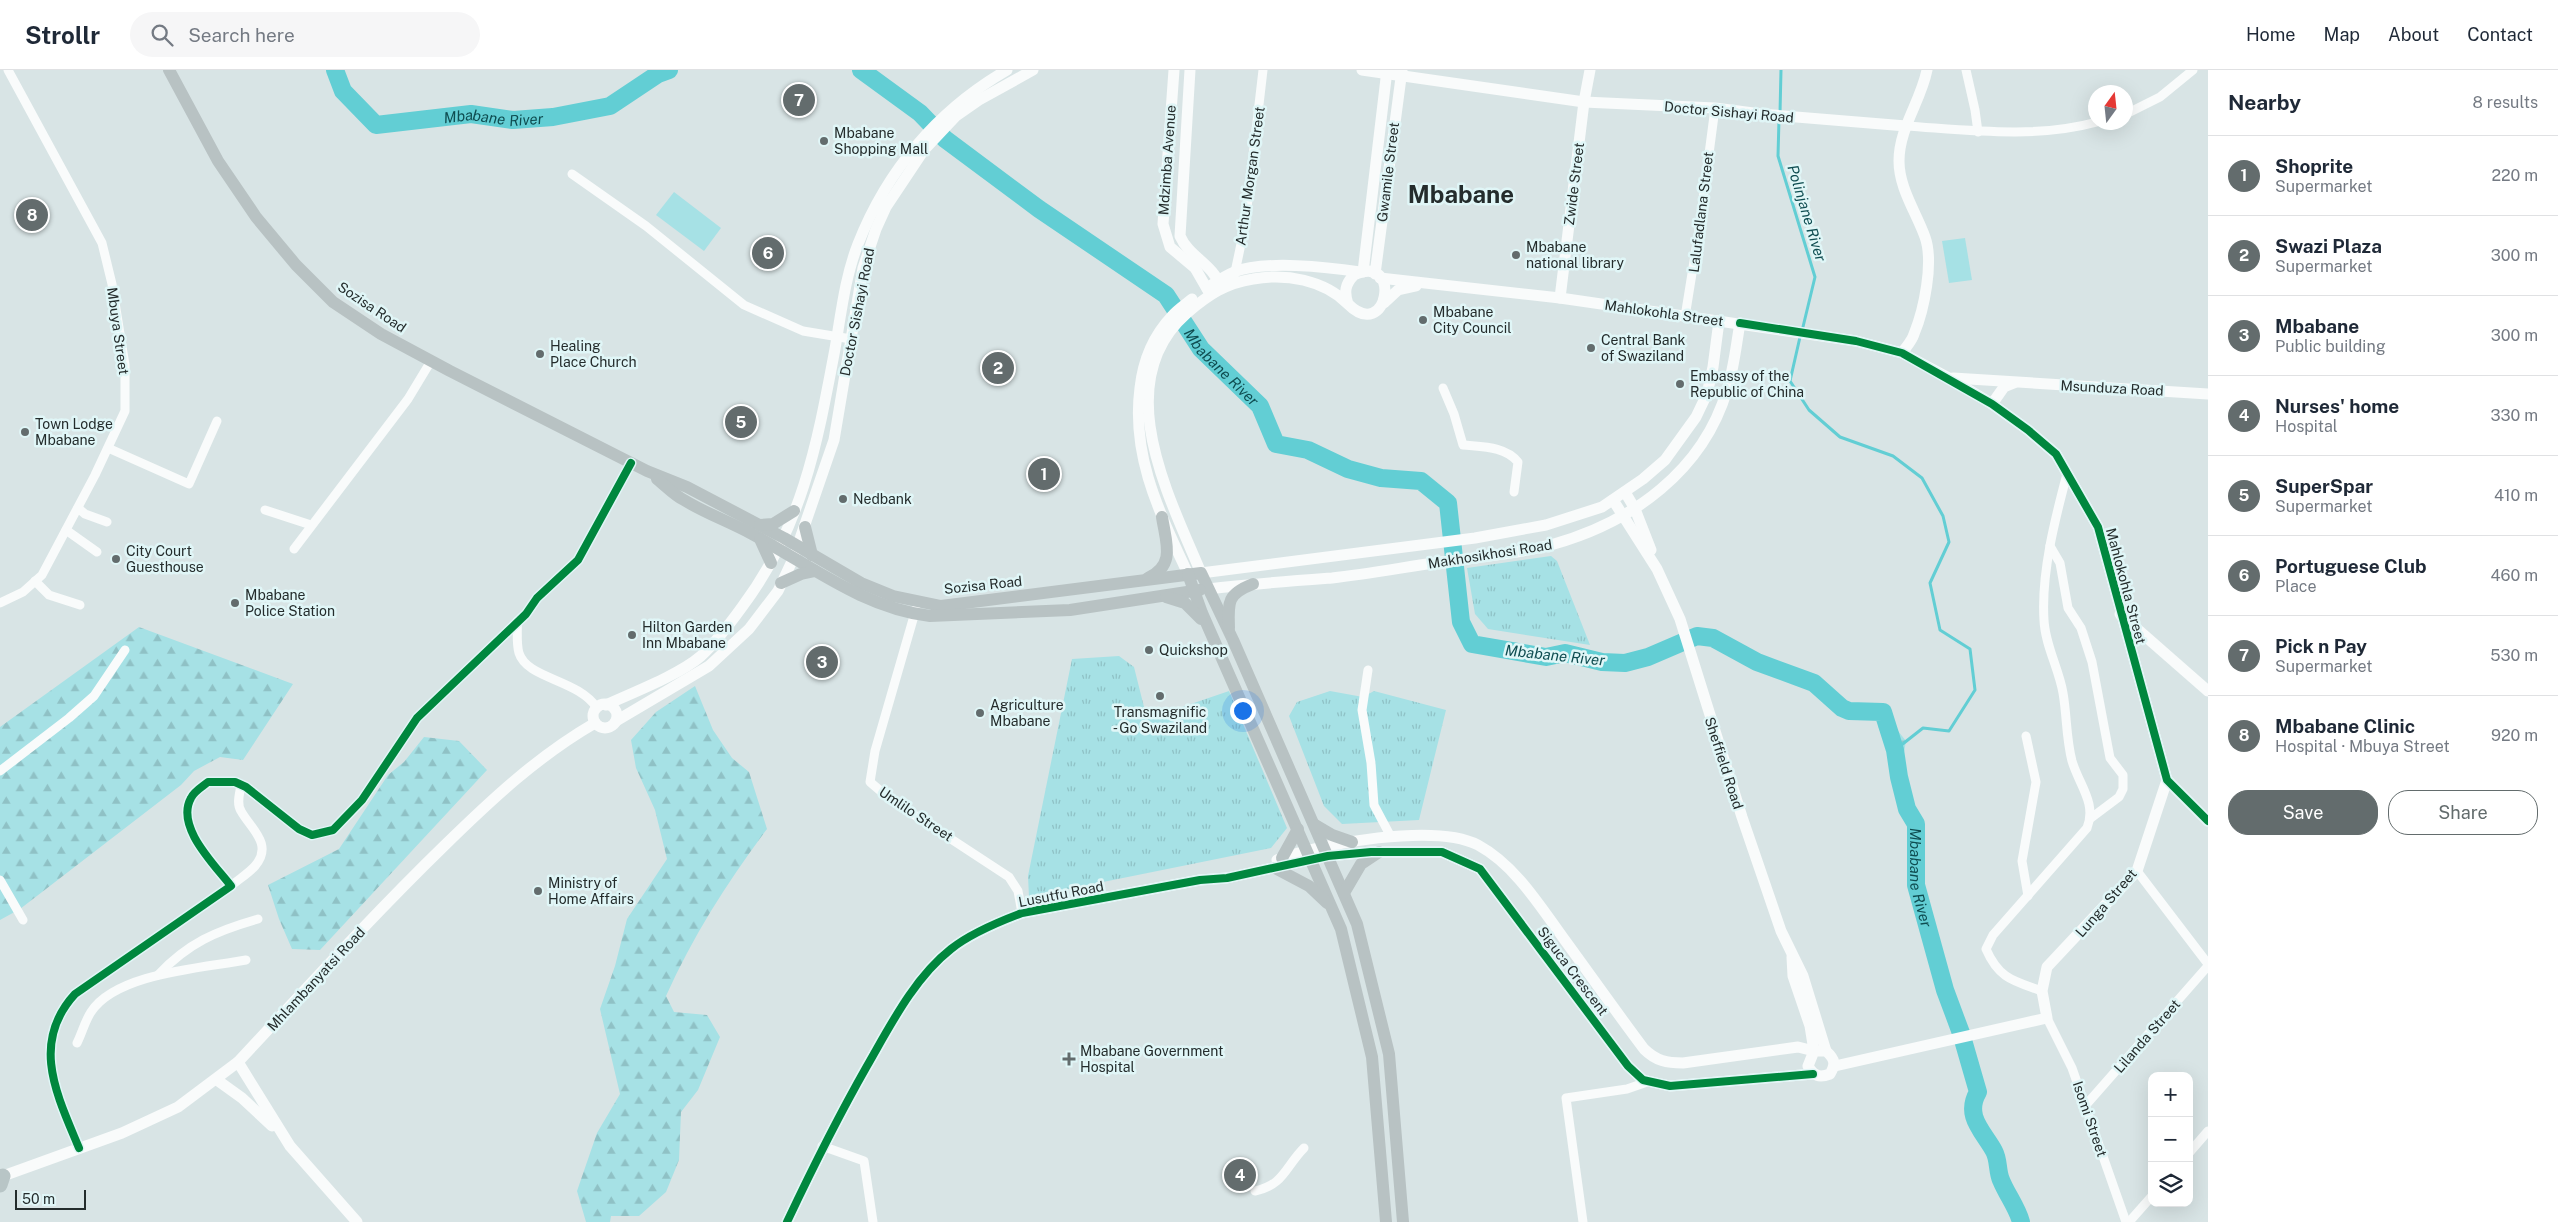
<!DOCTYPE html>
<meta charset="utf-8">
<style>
:root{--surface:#fff;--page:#f6f6f7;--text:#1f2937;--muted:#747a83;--line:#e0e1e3;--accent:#636c6d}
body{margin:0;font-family:"Public Sans",sans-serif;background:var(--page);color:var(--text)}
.controls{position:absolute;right:15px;bottom:15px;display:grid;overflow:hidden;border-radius:10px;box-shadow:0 5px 20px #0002}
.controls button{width:45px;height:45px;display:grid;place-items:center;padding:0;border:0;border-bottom:1px solid var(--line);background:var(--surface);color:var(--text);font:25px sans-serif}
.compass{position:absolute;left:2088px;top:15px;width:45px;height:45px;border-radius:50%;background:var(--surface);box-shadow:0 5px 20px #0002;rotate:15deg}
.scale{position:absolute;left:15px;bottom:12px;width:71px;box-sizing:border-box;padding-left:5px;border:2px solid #242c2c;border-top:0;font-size:14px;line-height:18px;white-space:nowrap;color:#242c2c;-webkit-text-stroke:4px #e0f6f7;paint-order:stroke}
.you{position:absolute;left:1242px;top:640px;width:18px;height:18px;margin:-12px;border:4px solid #fff;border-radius:50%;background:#1a73e8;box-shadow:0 0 0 8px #1a73e833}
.badge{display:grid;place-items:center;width:32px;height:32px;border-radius:50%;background:var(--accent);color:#fff;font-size:16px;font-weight:700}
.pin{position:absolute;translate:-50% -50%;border:2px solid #fff;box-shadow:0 1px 5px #0006}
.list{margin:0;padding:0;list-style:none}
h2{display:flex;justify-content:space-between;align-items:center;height:65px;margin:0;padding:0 20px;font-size:21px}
h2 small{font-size:16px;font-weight:400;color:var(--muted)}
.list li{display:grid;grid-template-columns:32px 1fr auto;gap:15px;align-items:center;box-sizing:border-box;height:80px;padding:0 20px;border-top:1px solid var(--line)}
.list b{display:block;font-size:19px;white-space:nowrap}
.list p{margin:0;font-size:16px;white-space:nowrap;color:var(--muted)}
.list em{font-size:16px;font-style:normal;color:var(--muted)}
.actions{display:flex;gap:10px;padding:15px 20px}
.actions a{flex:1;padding:11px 0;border:1px solid var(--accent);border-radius:20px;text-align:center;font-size:18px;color:var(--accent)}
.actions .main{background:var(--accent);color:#fff}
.icon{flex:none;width:28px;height:28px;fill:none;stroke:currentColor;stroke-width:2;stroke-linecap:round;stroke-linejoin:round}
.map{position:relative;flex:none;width:2208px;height:1152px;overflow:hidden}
header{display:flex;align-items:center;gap:30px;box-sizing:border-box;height:70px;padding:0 25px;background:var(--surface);border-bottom:1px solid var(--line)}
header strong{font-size:24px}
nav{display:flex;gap:28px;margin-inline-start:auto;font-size:18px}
.search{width:350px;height:45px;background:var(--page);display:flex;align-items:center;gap:12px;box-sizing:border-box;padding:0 18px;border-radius:28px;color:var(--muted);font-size:19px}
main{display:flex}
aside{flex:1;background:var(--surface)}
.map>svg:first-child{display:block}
.grass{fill:url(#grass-tufts)}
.forest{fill:url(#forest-firs)}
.wetland{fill:url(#wetland-marsh)}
.green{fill:#a6e1e5}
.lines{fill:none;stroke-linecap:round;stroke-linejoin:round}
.stream{stroke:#62ced4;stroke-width:3}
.river{stroke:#62ced4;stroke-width:18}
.street{stroke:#f9fbfb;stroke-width:9}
.secondary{stroke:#f9fbfb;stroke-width:11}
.primary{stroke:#b8c2c3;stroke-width:12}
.highway{stroke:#b8c5c6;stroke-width:15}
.cycleway-casing{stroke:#e0f6f7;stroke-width:11}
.cycleway{stroke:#00873e;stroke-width:8}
.poi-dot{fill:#636c6d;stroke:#e0f6f7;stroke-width:2}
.labels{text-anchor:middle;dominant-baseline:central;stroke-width:5;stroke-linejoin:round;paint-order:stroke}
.street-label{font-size:14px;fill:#242c2c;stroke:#e0f6f7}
.poi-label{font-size:14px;fill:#242c2c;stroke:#e0f6f7;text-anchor:start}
.water-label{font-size:15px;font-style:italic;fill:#0f4d51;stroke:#e0f6f7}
.town-label{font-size:24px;font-weight:bold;fill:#242c2c;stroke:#e0f6f7}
</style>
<header>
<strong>Strollr</strong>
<div class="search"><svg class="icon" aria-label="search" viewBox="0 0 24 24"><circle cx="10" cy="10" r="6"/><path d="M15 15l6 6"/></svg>Search here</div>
<nav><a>Home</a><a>Map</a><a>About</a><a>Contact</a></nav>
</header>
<main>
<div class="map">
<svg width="2208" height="1152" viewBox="0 0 2208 1152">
<defs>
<pattern id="grass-tufts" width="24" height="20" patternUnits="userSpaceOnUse" patternTransform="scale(1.25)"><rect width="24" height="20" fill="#a6e1e5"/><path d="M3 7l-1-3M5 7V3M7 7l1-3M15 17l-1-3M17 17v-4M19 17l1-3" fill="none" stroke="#8fc1c5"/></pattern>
<pattern id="forest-firs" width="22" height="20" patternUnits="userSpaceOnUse" patternTransform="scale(1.25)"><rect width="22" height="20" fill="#a6e1e5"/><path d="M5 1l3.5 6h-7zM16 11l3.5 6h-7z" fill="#8fc1c5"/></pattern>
<pattern id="wetland-marsh" width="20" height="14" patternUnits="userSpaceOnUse" patternTransform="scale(1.25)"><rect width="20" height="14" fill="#a6e1e5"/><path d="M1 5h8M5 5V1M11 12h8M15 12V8" fill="none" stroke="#8fc1c5"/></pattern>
</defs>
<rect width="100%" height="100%" fill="#d8e4e5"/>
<g class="grass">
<path d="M1551,486L1557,491L1590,575L1488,559L1475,544L1467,498Z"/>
<path d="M1119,586L1134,597L1147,649L1229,621L1287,758L1271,778L1029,827L1028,806L1072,589Z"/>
<path d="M1330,621L1363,627L1374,621L1446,640L1419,750L1342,754L1324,736L1289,646L1297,632Z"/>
</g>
<g class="forest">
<path d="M139,557L293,614L243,690L220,687L194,701L181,715L20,839L0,850V657Z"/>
<path d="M695,616L713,660L732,688L749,702L767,759C728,811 693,866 666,926L674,942L707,945L720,967L698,1020L681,1042L679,1090L666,1122L639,1146H611L610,1152H586L577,1121L597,1063L620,1024L600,939L615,896L627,849L667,789L655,740L636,698L631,670L656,642Z"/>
<path d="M424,667L459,671L487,700L320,880L292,879L279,849L268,815L339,779L388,705L404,692Z"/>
</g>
<path class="wetland" d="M1883,642L1906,671L1903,688L1902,720L1878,656Z"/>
<g class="green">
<path d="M674,122L721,158L704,181L656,145Z"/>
<path d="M1965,168L1972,210L1949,213L1942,171Z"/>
</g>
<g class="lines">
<g class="stream">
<path d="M1780,43L1781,0"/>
<path d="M1779,49L1778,86L1815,207L1802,261"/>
<path d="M1800,267L1790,311L1809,340L1840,367L1893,386L1922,408L1943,446L1949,472L1930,513L1940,560L1970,579L1975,620L1949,661L1923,658L1895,680"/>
</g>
<g class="river">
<path id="s1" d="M335,0L343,21L376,55L471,44L513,50L553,47L610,36L658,4L669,0"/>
<path id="s2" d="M861,0L920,43L945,69L1039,139L1166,225L1201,279L1260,336L1276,374L1308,380L1348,399L1381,408L1421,411L1448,433L1461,552L1472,574L1546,587L1565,583L1602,592L1625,593L1648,587L1697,566L1713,568L1757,592L1814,613L1842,638L1849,641L1883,642L1895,680L1899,707L1907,739L1916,754V815L1945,920L1961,963L1978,1022C1964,1046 1983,1061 1994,1081C1999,1090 1997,1101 2001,1110C2007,1125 2017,1137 2021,1152"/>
</g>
<g class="street">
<path d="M1966,0L1975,40L1978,62"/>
<path d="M2126,44L2160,27L2193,0"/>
<path d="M1906,56C1968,60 2035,69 2097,52"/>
<path d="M572,104L646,156L744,235L803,261L851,269"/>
<path d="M1234,207L1245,155L1263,0"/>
<path d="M1685,247L1699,160L1715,38"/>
<path d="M1443,318L1454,344L1463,375C1482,377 1505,376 1518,392L1514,422"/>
<path d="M108,378L189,414L217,351"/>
<path d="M78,438L85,444L107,452"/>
<path d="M265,440L311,455"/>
<path d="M66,460L97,482"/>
<path d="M2050,476L2060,493L2068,538L2081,558L2092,592L2110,688L2123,705V719L2119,727L2091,748"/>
<path d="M294,479L408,329L431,291"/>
<path d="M35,511L49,525L80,535"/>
<path d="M0,533L23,522L42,505L95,405L125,341V295L112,214L102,173L8,0"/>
<path d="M916,539L875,681L870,712L890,729L1009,807L1018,821L1022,843"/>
<path d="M517,551C518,561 516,573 519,583C527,609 578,609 597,638"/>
<path d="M1368,600L1362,640L1371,693L1374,735L1391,767"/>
<path d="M2026,666L2036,712L2022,791L2028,826"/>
<path d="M0,701L69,648L94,626L125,580"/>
<path d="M2137,801L2208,894"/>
<path d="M0,810L23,850"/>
<path d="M231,816C239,809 249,803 255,796C274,774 250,758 241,741C236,733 240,723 241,715"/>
<path d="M158,905C188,873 216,861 258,849"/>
<path d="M2042,921C2014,911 1999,909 1986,879L1993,865L2087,758C2097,733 2079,715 2072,691C2066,668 2067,646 2063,623C2059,599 2045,575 2044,550C2041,503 2055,449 2067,404"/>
<path d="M2047,948L2072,998L2126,1152"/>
<path d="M77,973C82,963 85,951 91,942C116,903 203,898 246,890"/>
<path d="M2085,1036L2208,896"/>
<path d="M822,1076L864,1091L873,1152"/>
<path d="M79,1078C57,1025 30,973 75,924L231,816C215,795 175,757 191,728C194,721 202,717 208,712H235L246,717L299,759L312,765L333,760L362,730L417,648L526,544L537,528L578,490L631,393"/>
<path d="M2189,1083L2208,1061"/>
<path d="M1255,1121C1284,1115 1285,1097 1304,1078"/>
<path d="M1583,1152L1566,1028L1627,1019L1650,1011"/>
<path d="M2129,1152L2152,1126"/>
</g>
<g class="secondary">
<path d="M1174,0L1163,154L1170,177L1195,198L1210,224"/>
<path d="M1190,0L1180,166C1189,187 1213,194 1221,217"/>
<path d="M1362,0L1584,32L1715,38L1761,44L1906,56"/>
<path d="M1363,202L1387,0"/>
<path d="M1375,204L1402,0"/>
<path d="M1380,208L1560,228L1856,271L1902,283L1949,308L1992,334L2028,360L2056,384L2098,457L2167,710L2208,751"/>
<path d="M1207,218C1216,212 1224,206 1234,202C1264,190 1328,197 1360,202"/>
<path d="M1560,228L1584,32L1590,0"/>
<path d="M1384,233L1398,220L1416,216"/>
<path d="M1348,234C1344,222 1345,214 1354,205C1403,182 1388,274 1348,234C1324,210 1286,203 1253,209C1226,213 1208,225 1187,243C1108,312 1169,426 1201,503L1475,468L1546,455L1602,437L1643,409L1665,390L1696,347L1707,324L1713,297L1719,251"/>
<path d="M1902,283C1906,277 1912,271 1914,264C1924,240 1934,192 1925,167C1916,142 1899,118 1899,91C1899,58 1921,31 1927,0"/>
<path d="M1953,308L2208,324"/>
<path d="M1992,334L2004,317L2014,313"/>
<path d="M1625,422L1635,439L1651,480"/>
<path d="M1613,430L1657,499L1680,549L1742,747L1781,861L1803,906L1826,981"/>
<path d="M1188,504C1160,443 1131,387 1140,318C1143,291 1153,266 1172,246C1178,239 1186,234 1192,229"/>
<path d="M1208,519C1249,514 1291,511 1332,508C1369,504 1405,497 1441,492C1478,487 1518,484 1554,474C1632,452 1703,401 1727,320C1734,298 1736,276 1740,253"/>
<path d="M2120,544L2208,621"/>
<circle cx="605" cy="646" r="12"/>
<path d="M606,635C634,622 679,605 701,586C717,571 729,555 742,537C802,457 817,375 835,279C841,244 845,207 858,174C887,100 938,40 1007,0"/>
<path d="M616,651L709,596L749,559L778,521L793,489L834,370L863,198L876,159L886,137L924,80L956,46L979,30L1033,0"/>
<path d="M1277,790C1321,773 1436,753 1478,775C1515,795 1540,836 1564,869C1591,906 1617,943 1644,979C1656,991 1667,993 1683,993L1798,977L1814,981H1826C1835,989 1836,994 1830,1004C1819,1008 1814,1006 1808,996L1814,981L1810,956L1793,906L1792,887"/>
<path d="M238,992L290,1076L357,1152"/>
<path d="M1835,996L2047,948L2042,921L2047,897L2137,801L2167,710"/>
<path d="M217,1010L242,1028L272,1056"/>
<path d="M0,1107L122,1063L178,1037L238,992C306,919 373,845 445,775C492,729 538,686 595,653"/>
<path d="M787,1152C812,1099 838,1047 867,996C890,956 914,908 951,879C971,863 998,852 1022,843L1200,810L1227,808L1328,786L1371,782H1442L1480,799L1628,996L1643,1010L1670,1016L1813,1004"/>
</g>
<g class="primary">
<path d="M169,0L218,91L256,147L296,195L333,232L381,264L450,301L647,401L687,417L784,468L861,513L893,526L941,536L1201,503L1233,570L1357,854L1389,984L1403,1152"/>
<path d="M657,409C666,416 674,425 684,430C705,443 730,452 752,464C810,495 863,538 930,546L1070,540L1200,520"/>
<path d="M760,455L773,454L794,441"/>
<path d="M805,457L812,485"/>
<path d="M760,469L771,493"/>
<path d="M1188,504L1202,543L1341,859L1372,987L1386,1152"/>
<path d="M1148,508C1176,495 1166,473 1162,447"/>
<path d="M781,513L801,504L815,501"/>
<path d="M1166,527L1185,533L1201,549"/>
<path d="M1229,558C1228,532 1227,524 1253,514"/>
<path d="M1315,755L1332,765L1352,772"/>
<path d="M1282,788L1298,759"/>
<path d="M1275,798L1309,816L1327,833"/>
<path d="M1344,823L1361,794L1379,782"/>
</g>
<path class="highway" d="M0,1115L3,1106"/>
<g class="cycleway-casing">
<g id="cycleway">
<path d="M1740,253L1856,271L1902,283L1992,334L2028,360L2056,384L2098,457L2167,710L2208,751"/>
<path d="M79,1078C57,1025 30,973 75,924L231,816C215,795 175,757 191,728C194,721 202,717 208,712H235L246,717L299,759L312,765L333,760L362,730L417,648L526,544L537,528L578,490L631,393"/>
<path d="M787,1152C812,1099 838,1047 867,996C890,956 914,908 951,879C971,863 998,852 1022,843L1200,810L1227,808L1328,786L1371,782H1442L1480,799L1628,996L1643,1010L1670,1016L1813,1004"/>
</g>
</g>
<use href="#cycleway" class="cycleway"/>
</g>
<g class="poi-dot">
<circle cx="824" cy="71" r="5"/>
<circle cx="1516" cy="185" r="5"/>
<circle cx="1423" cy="250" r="5"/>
<circle cx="1591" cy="278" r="5"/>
<circle cx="540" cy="284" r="5"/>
<circle cx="1680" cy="314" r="5"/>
<circle cx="25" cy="362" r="5"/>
<circle cx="843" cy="429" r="5"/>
<circle cx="116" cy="489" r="5"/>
<circle cx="235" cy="533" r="5"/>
<circle cx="632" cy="565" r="5"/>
<circle cx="1149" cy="580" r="5"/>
<circle cx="1160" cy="626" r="5"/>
<circle cx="980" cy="643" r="5"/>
<circle cx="538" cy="821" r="5"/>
<path d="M1066.5 981.5h5v5h5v5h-5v5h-5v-5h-5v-5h5z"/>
</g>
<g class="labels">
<g class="street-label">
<text transform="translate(1729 42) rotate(5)">Doctor Sishayi Road</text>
<text transform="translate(1167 90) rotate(-86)">Mdzimba Avenue</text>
<text transform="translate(1388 102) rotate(-83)">Gwamile Street</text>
<text transform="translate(1250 106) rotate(-82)">Arthur Morgan Street</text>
<text transform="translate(1574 114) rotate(-83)">Zwide Street</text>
<text transform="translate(1701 142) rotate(-83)">Lalufadlana Street</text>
<text transform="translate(372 237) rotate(34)">Sozisa Road</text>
<text transform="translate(857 242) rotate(-79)">Doctor Sishayi Road</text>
<text transform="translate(1664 243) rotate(8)">Mahlokohla Street</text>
<text transform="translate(118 261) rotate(82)">Mbuya Street</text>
<text transform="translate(2112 318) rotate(3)">Msunduza Road</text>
<text transform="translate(1490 484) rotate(-9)">Makhosikhosi Road</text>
<text transform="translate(983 515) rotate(-6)">Sozisa Road</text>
<text transform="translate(2126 516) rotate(75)">Mahlokohla Street</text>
<text transform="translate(1724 693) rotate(72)">Sheffield Road</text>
<text transform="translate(916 744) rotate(34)">Umlilo Street</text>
<text transform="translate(1061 824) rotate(-11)">Lusutfu Road</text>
<text transform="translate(2106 833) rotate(-49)">Lunga Street</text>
<text transform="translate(1573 901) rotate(53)">Siguca Crescent</text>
<text transform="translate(316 909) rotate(-47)">Mhlambanyatsi Road</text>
<text transform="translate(2147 966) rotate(-49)">Lilanda Street</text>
<text transform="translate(2090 1049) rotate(71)">Isomi Street</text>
</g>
<g class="poi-label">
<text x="834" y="63">Mbabane<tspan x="834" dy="16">Shopping Mall</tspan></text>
<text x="1526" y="177">Mbabane<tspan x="1526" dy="16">national library</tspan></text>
<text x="1433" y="242">Mbabane<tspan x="1433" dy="16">City Council</tspan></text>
<text x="1601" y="270">Central Bank<tspan x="1601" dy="16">of Swaziland</tspan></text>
<text x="550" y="276">Healing<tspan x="550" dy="16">Place Church</tspan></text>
<text x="1690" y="306">Embassy of the<tspan x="1690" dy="16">Republic of China</tspan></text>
<text x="35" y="354">Town Lodge<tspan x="35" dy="16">Mbabane</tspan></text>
<text x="853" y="429">Nedbank</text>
<text x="126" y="481">City Court<tspan x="126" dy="16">Guesthouse</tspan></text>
<text x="245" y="525">Mbabane<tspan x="245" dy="16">Police Station</tspan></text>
<text x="642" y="557">Hilton Garden<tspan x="642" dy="16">Inn Mbabane</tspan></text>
<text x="1159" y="580">Quickshop</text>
<text x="990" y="635">Agriculture<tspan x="990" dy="16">Mbabane</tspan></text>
<text x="1160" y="642" text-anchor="middle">Transmagnific<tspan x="1160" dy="16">- Go Swaziland</tspan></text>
<text x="548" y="813">Ministry of<tspan x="548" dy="16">Home Affairs</tspan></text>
<text x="1080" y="981">Mbabane Government<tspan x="1080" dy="16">Hospital</tspan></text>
</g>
<g class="water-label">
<text stroke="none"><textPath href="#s1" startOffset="188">Mbabane River</textPath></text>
<text transform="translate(1807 143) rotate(73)">Polinjane River</text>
<text stroke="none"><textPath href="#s2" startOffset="471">Mbabane River</textPath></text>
<text transform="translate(1555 585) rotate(6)">Mbabane River</text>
<text stroke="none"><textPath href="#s2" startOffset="1508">Mbabane River</textPath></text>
</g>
<g class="town-label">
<text x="1461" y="124">Mbabane</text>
</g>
</g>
</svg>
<div class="controls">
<button>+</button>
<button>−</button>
<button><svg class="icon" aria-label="layers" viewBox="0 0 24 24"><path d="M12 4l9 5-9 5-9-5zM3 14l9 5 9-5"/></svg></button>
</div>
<svg class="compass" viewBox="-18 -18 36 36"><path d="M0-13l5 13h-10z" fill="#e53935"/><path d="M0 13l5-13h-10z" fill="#747a83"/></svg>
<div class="scale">50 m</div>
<div class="you"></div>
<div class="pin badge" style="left:1044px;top:404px">1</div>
<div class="pin badge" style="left:998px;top:298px">2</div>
<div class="pin badge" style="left:822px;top:592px">3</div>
<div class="pin badge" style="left:1240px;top:1105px">4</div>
<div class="pin badge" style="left:741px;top:352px">5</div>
<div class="pin badge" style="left:768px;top:183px">6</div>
<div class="pin badge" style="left:799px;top:30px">7</div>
<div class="pin badge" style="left:32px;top:145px">8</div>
</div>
<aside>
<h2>Nearby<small>8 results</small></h2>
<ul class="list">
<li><span class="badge">1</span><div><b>Shoprite</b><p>Supermarket</p></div><em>220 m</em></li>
<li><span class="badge">2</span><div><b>Swazi Plaza</b><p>Supermarket</p></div><em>300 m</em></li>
<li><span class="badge">3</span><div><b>Mbabane</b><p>Public building</p></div><em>300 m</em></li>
<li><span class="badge">4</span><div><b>Nurses' home</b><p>Hospital</p></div><em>330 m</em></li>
<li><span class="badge">5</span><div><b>SuperSpar</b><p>Supermarket</p></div><em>410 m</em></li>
<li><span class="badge">6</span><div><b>Portuguese Club</b><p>Place</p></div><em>460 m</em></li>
<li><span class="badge">7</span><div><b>Pick n Pay</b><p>Supermarket</p></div><em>530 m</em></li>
<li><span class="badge">8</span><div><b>Mbabane Clinic</b><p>Hospital · Mbuya Street</p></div><em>920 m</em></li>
</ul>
<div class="actions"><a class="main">Save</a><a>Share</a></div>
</aside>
</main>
